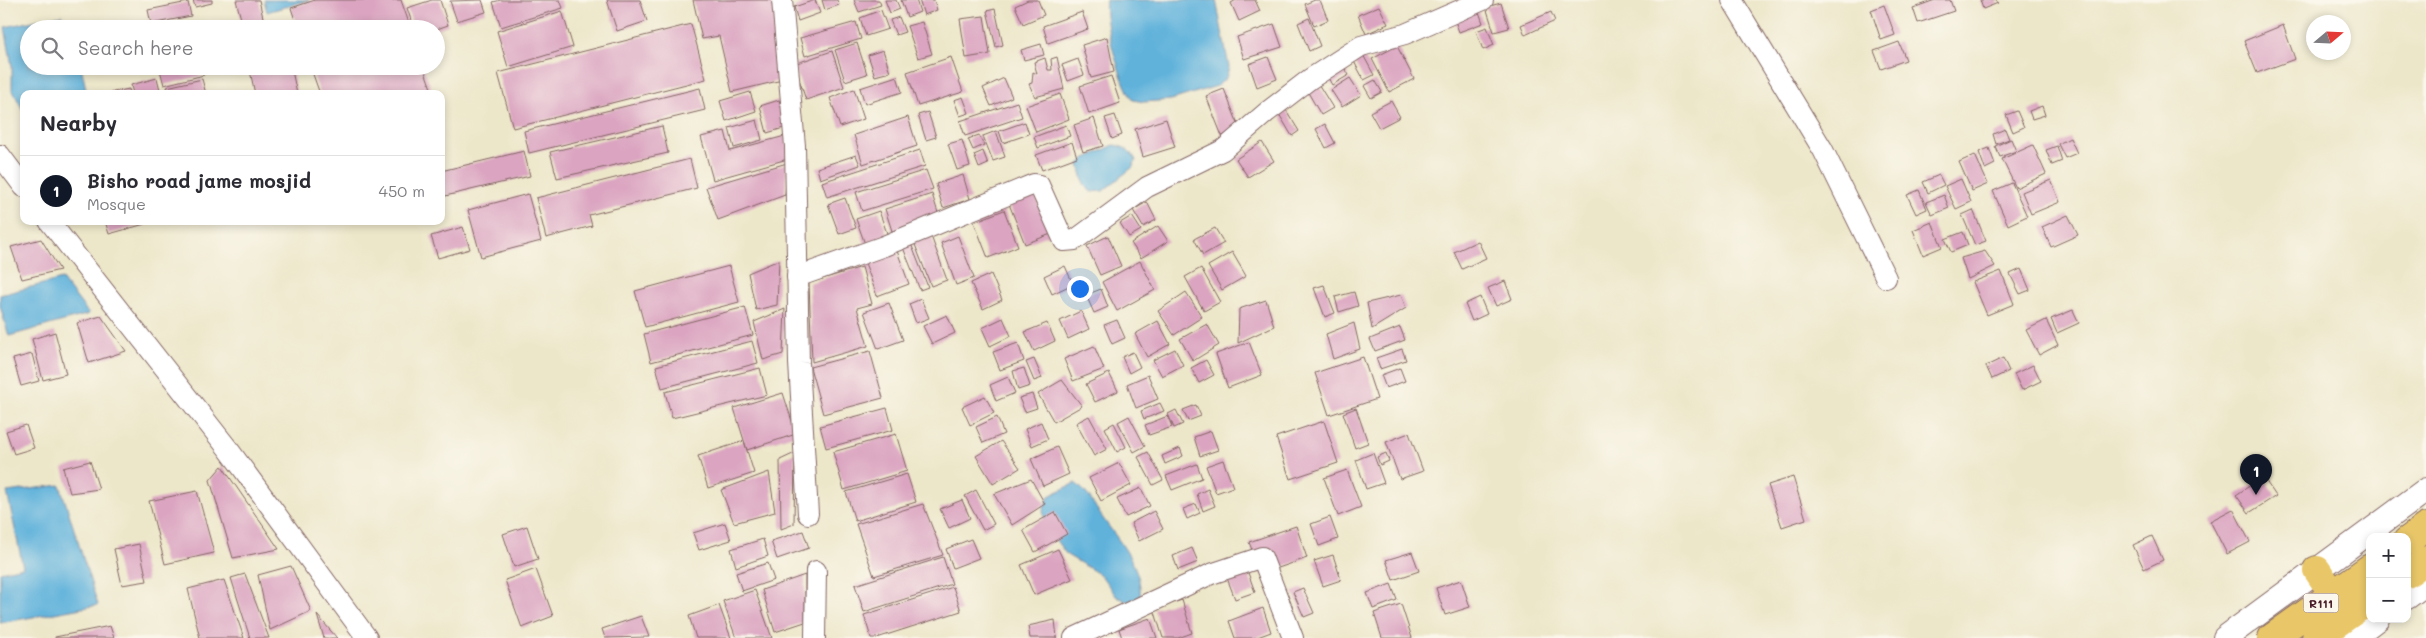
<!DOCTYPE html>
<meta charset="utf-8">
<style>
:root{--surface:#fff;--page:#f2f2f3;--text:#2b2b33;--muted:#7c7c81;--line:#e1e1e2;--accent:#111827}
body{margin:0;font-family:Mali,sans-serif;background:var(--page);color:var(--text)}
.controls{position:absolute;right:15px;bottom:15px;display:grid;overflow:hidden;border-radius:10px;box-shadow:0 2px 8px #0003}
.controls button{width:45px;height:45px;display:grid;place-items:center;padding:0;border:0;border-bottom:1px solid var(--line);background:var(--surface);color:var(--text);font:25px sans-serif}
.compass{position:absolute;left:2306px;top:15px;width:45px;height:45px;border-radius:50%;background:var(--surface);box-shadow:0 2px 8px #0003;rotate:71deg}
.you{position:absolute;left:1079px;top:288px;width:18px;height:18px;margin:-12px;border:4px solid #fff;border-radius:50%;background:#1a73e8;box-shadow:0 0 0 8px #1a73e833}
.badge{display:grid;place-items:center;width:32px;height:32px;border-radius:50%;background:var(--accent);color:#fff;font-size:16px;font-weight:700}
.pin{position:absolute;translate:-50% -41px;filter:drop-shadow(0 1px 2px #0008)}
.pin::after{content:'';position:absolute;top:26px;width:18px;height:15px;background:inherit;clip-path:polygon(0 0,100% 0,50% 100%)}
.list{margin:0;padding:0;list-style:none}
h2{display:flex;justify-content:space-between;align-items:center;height:65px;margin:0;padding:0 20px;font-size:21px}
h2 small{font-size:16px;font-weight:400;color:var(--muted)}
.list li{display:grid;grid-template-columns:32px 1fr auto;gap:15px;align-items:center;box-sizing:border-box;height:70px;padding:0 20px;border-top:1px solid var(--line)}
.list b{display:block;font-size:19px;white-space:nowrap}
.list p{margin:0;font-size:16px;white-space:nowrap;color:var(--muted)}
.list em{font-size:16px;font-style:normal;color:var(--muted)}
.icon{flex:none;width:28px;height:28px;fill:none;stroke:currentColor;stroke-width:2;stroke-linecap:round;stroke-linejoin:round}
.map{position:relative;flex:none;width:2426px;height:638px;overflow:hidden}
.search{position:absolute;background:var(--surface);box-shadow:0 2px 8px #0003;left:20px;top:20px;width:425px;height:55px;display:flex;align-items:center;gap:12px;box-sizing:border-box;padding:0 18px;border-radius:28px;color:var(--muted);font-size:19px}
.panel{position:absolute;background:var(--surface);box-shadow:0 2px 8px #0003;left:20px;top:90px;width:425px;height:135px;border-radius:10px}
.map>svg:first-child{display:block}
.water{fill:#60b2db;stroke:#556883}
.building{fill:#dba5c1}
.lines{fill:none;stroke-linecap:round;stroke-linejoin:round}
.minor-casing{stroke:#836563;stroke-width:22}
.tertiary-casing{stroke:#836563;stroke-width:26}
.primary-casing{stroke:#836563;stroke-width:30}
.minor{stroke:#fff;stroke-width:20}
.tertiary{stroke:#fff;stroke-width:24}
.primary{stroke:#e9c769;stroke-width:28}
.labels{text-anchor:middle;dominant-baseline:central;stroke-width:5;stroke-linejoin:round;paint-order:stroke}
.shield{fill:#fbf7ec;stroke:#7f6065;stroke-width:1}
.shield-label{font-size:12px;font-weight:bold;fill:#4a1f2b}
</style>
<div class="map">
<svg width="2426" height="638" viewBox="0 0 2426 638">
<rect width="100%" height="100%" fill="#fbf7ec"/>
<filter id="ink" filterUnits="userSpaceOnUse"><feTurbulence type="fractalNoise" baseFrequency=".02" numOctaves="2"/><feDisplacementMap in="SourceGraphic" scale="10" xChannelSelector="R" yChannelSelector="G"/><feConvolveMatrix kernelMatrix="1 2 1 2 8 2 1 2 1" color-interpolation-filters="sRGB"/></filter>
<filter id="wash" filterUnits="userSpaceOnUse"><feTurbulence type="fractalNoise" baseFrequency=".0096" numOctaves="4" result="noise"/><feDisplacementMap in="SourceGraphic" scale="20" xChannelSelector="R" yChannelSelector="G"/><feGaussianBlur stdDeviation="1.12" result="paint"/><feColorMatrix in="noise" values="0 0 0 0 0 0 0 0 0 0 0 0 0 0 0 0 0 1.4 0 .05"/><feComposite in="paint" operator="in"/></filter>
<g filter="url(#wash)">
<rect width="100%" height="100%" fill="#ede7ca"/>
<g class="water">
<path d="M264,0H309L267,12Z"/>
<path d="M1106,0H1216L1229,67L1226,78L1217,86L1171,100L1144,102L1133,100C1121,84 1102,20 1106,0Z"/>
<path d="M62,15L67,29H29V66H81L87,94H24V112L12,89V66L5,27Z"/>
<path d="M1114,145C1125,147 1130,150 1136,160L1133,167L1103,191L1091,192L1084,184L1079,164L1084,159Z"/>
<path d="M62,279L89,314L9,336L0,306V295Z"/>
<path d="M1075,483C1089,493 1093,504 1102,517C1118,540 1143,567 1140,597L1127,602L1116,596L1101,575L1067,555L1055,539L1045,520L1043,511L1049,496Z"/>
<path d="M60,485L98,605L0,623V572L23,567L7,492Z"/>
</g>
<g id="blocks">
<g class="building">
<path d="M193,0H212V3L195,7Z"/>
<path d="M236,0H259L264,22L242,23Z"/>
<path d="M315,0H401L411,29H298L291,8Z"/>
<path d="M432,0H440L448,25L437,29H414L407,8Z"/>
<path d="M482,0L486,12L457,21L450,1Z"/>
<path d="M501,0H560L563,8L501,27L493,2Z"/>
<path d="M607,0H640L647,21L617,31Z"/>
<path d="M693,0H774L782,80L732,92L719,36L702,39Z"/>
<path d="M815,0L820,13L798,21L794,7Z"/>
<path d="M822,0H837L839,5L825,10Z"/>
<path d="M854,0H879L881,5L859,12Z"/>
<path d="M885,0H896L900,9L890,13Z"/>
<path d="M901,0H916L920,12L907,17Z"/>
<path d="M919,0H934L937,10L924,15Z"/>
<path d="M1028,0H1038L1044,15L1023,24L1015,6Z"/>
<path d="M1236,0H1255L1260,11L1239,21L1231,3Z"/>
<path d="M1315,0H1320L1328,20L1314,26L1305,4Z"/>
<path d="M1935,0H1950L1954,11L1918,23L1913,8Z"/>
<path d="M1980,0H1996L1998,3L1983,9Z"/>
<path d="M188,2L191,16L151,24L148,10Z"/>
<path d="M1501,3L1509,28L1494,32L1486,7Z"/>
<path d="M1884,5L1895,35L1881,40L1871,10Z"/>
<path d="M1379,6L1388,24L1366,34L1358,15Z"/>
<path d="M995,9L1003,45L996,47L987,11Z"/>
<path d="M1478,9L1483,23L1459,32L1454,18Z"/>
<path d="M881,10L888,29L866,36L860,18Z"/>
<path d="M562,11L573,47L508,67L497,31Z"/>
<path d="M1082,12L1088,29L1048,43L1043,26Z"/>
<path d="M1551,12L1555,21L1525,35L1521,25Z"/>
<path d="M984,16L990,54L966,58L960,19Z"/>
<path d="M899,17L905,32L896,35L890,20Z"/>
<path d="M1309,18L1320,46L1309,51L1298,23Z"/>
<path d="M856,22L861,39L805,56L800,38Z"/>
<path d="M922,22L932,54L918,58L907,26Z"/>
<path d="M691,24L706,79L513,128L498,73Z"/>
<path d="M1274,24L1282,47L1244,59L1237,37Z"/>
<path d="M2283,25L2295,59L2257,73L2244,41Z"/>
<path d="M1487,27L1494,45L1483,50L1476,31Z"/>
<path d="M1107,37L1114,72L1091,78L1082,45Z"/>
<path d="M1899,42L1906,60L1881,69L1874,51Z"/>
<path d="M857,43L867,74L845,81L835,50Z"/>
<path d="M1041,44L1044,55L1024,60L1021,50Z"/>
<path d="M1397,46L1414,79L1389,92L1372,59Z"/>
<path d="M883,50L890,72L875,76L868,55Z"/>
<path d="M832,51L844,87L806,100L794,64Z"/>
<path d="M1361,51L1374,75L1364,80L1351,56Z"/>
<path d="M951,57L963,92L918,106L907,72Z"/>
<path d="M1057,57L1064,89L1035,97L1029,84L1032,83L1033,72L1037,74L1034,62L1045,58L1048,70H1052L1051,59Z"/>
<path d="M1268,57L1277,79L1257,87L1249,64Z"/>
<path d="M1078,59L1084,75L1068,81L1062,65Z"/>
<path d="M1341,62L1349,75L1332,85L1325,72Z"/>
<path d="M159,66H202L204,75L164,85Z"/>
<path d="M249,66H291L297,94H255Z"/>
<path d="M310,66H423L433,94H320Z"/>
<path d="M897,76L902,92L865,104L860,88Z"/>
<path d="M1111,76L1120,103L1089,114L1080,86Z"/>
<path d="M157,78L161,94H133L131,85Z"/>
<path d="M1004,78L1012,97L991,106L983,88Z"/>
<path d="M1350,78L1361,95L1342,107L1331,90Z"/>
<path d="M202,79L206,94H169L167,87Z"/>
<path d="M1375,80L1382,92L1371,98L1364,86Z"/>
<path d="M1317,82L1333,108L1321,115L1306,89Z"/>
<path d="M700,88L705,110L529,153L524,131Z"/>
<path d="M129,89L130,94H108V93Z"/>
<path d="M854,89L864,119L840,127L830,98Z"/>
<path d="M1224,89L1240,129L1222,136L1206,96Z"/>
<path d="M750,92L756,111L726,121L720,101Z"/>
<path d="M1060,94L1069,119L1036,132L1026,106Z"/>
<path d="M963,97L969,113L960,116L954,100Z"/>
<path d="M779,100L787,127L767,133L760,106Z"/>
<path d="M1391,101L1400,117L1379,128L1370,112Z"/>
<path d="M1017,102L1022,117L965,136L960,121Z"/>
<path d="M2042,106L2045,115L2032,119L2029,111Z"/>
<path d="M1286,110L1299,131L1292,136L1279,114Z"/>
<path d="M2017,111L2024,127L2013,132L2006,115Z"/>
<path d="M928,112L936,137L926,140L918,115Z"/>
<path d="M1115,115L1122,135L1112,139L1105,118Z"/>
<path d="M908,117L917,146L863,164L854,135Z"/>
<path d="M1094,118L1103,146L1083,152L1074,125Z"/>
<path d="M1166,119L1175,147L1143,157L1135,129Z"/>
<path d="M757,120L762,140L734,148L729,128Z"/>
<path d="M1025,122L1029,134L1003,143L999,131Z"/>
<path d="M1325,124L1335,143L1326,148L1316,129Z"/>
<path d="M1066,125L1070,136L1038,148L1034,137Z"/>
<path d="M662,126L668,153L557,178L550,152Z"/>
<path d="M2005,129L2009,139L1996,144L1993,134Z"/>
<path d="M725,131L730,151L785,136L791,158L713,180L701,137Z"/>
<path d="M996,131L1005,157L993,161L983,136Z"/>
<path d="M979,135L984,145L973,150L968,139Z"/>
<path d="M2070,138L2077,153L2065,158L2058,144Z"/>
<path d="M2011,139L2016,151L2000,157L1995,146Z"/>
<path d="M962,140L970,166L957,170L948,144Z"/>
<path d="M1072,142L1077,157L1042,170L1036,155Z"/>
<path d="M1262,142L1274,161L1248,177L1236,159Z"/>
<path d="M2033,145L2046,174L2016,188L2002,159Z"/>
<path d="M2057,146L2062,161L2052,165L2046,150Z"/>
<path d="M1989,148L1995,164L1985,169L1979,152Z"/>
<path d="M920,150L925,166L827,197L822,182Z"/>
<path d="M524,151L530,176L441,197V171Z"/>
<path d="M983,151L988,164L979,168L974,155Z"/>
<path d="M856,155L860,165L820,179L817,168Z"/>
<path d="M1975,155L1988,184L1972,191L1959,162Z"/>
<path d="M690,159L697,188L589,215L592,226L546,238L536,198Z"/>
<path d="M787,163L785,195L718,220L706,187Z"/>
<path d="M926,170L933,189L862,211L856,192Z"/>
<path d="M963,175L970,199L943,208L936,184Z"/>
<path d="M1939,175L1944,185L1928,193L1923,182Z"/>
<path d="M1961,179L1971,202L1956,209L1945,186Z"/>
<path d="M2051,180L2060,202L2031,214L2022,192Z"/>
<path d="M2012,183L2027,216L2008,225L1993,191Z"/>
<path d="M1919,190L1927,209L1916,214L1907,195Z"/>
<path d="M528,194L541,241L481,257L468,210Z"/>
<path d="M932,194L939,216L892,231L885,209Z"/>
<path d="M1035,194L1051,234L1025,244L1009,204Z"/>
<path d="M1944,195L1949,208L1932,215L1926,202Z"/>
<path d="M845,198L856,228L839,234L828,204Z"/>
<path d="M1147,202L1156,220L1143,227L1133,210Z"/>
<path d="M1004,210L1018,246L988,258L974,222Z"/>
<path d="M1973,210L1986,241L1975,245L1962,215Z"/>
<path d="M879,211L888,236L865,244L856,219Z"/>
<path d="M2068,215L2078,235L2051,247L2042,227Z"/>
<path d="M1132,216L1141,230L1129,237L1120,223Z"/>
<path d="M105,221H152V222L109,234Z"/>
<path d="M1932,222L1942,247L1923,255L1913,230Z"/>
<path d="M1158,226L1168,241L1141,258L1131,243Z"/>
<path d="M463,227L470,249L438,258L431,236Z"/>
<path d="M1215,228L1224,243L1203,255L1194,239Z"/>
<path d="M1963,232L1968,245L1951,252L1945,239Z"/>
<path d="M931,236L947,280L931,286L914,242Z"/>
<path d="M958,236L974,278L956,285L941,243Z"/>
<path d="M1108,236L1121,266L1100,275L1087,246Z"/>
<path d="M41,239L60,270L22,279L11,247Z"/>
<path d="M910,241L928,287L920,290L902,245Z"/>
<path d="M1478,241L1486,258L1462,269L1454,252Z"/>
<path d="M896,248L909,284L877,296L864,260Z"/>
<path d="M1985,251L1995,266L1968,279L1961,258Z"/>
<path d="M1232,252L1246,276L1222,290L1208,266Z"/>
<path d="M779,260L777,305L756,310L748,273Z"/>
<path d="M1140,261L1155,290L1117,311L1102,282Z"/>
<path d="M729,266L739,302L645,327L635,291Z"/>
<path d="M1065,266L1073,284L1052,294L1044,276Z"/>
<path d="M862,267L872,304L857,308L868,346L812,362L809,283Z"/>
<path d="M1201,268L1220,302L1204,311L1185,277Z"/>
<path d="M2021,269L2030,290L2020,294L2010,274Z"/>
<path d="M2001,271L2014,304L1987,315L1973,282Z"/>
<path d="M991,274L1002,300L983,309L971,283Z"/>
<path d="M1505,281L1512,299L1496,306L1488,288Z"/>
<path d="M1324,285L1335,313L1325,317L1314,288Z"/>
<path d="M1101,289L1108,307L1094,313L1086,295Z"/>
<path d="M1186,292L1202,317L1174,335L1158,311Z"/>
<path d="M1354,292L1358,306L1339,312L1335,297Z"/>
<path d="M1401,295L1406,308L1372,329L1367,303Z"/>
<path d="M1480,297L1487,314L1472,321L1465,304Z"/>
<path d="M921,299L929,318L916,323L909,304Z"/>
<path d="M1266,300L1274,326L1238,343L1239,309Z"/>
<path d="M889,303L903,340L878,349L864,312Z"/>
<path d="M745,307L753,335L651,362L644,334Z"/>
<path d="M785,309L783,354L763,360L754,322Z"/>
<path d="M2073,310L2079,323L2057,333L2051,319Z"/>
<path d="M1081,311L1089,329L1068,339L1060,321Z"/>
<path d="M947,315L955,333L932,344L923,326Z"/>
<path d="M101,316L126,351L89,363L77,323Z"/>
<path d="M1003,318L1011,336L990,346L982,328Z"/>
<path d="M1117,320L1125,338L1112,344L1104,325Z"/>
<path d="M2046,320L2058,345L2039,355L2026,330Z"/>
<path d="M1158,321L1170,344L1147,357L1135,334Z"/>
<path d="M1047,323L1055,341L1034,351L1025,332Z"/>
<path d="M1354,323L1360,349L1333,359L1326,334Z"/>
<path d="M1207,324L1219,345L1193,361L1180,339Z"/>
<path d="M1400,327L1405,340L1375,351L1370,339Z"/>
<path d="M55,332L66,374L43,380L32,339Z"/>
<path d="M752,341L758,363L662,388L656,366Z"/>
<path d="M1249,342L1262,375L1228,388L1216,354Z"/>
<path d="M1018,343L1024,361L1000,370L993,352Z"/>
<path d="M1094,346L1104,369L1073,381L1064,359Z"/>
<path d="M1175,349L1183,365L1162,376L1153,360Z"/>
<path d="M1402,349L1406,360L1380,369L1376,358Z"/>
<path d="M870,351L883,398L823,414L810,367Z"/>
<path d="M1133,352L1140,367L1129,373L1122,357Z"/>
<path d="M32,354L39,381L21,386L13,359Z"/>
<path d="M1363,357L1377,399L1329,415L1315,373Z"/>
<path d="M2003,358L2009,371L1992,379L1986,366Z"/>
<path d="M1034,359L1042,378L1034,381L1026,362Z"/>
<path d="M1206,360L1214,375L1199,383L1191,368Z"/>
<path d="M2033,365L2041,381L2022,390L2014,374Z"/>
<path d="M760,368L767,395L672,418L665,392Z"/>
<path d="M1024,368L1030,386L1018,390L1013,371Z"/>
<path d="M1400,368L1405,381L1386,388L1381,375Z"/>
<path d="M1109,373L1118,391L1095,402L1086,384Z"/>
<path d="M1148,375L1158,399L1136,408L1127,384Z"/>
<path d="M1008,377L1015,393L996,401L990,385Z"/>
<path d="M1062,380L1082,406L1054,422L1038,394Z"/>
<path d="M783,393L796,434L747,450L734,408Z"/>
<path d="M1032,394L1037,408L1025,412L1019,398Z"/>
<path d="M985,396L994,413L970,425L962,407Z"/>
<path d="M1160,403L1164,411L1144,419L1141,411Z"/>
<path d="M1196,405L1201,416L1188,421L1183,410Z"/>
<path d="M887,408L893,430L826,448L820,426Z"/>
<path d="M1356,408L1368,443L1355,448L1343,413Z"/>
<path d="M1176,410L1183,424L1174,428L1168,414Z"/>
<path d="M1089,416L1107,449L1094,456L1076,423Z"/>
<path d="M1129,416L1145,446L1134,452L1118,422Z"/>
<path d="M1168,416L1172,427L1149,435L1145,425Z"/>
<path d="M997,417L1004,434L983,443L976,427Z"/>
<path d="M1324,421L1338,463L1290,479L1276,437Z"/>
<path d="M1041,422L1048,439L1032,446L1025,429Z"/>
<path d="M1114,423L1126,447L1117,452L1105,428Z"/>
<path d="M26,425L34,448L14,454L6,431Z"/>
<path d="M1211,431L1218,450L1200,456L1194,437Z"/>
<path d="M1409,433L1423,471L1400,479L1386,442Z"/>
<path d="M896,434L907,471L844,490L833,452Z"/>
<path d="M744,441L754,473L708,488L698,456Z"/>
<path d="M1001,441L1020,468L993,484L976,456Z"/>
<path d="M1057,447L1069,474L1043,486L1031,459Z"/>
<path d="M1180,448L1183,456L1165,464L1162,456Z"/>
<path d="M1148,452L1163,480L1153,485L1138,457Z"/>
<path d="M795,453L794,524L781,529L780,460Z"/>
<path d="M1373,453L1384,483L1366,489L1356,460Z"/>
<path d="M1386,453L1389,461L1380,465L1377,457Z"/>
<path d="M1223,460L1233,487L1216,493L1206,466Z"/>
<path d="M90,461L99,489L70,493L63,468Z"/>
<path d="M1119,463L1131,485L1101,501L1089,478Z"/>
<path d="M1197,464L1202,478L1172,490L1166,476Z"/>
<path d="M222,466L279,549L233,558L210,480Z"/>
<path d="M1347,470L1361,507L1338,516L1324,478Z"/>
<path d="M769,472L775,512L734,523L721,490Z"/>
<path d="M907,474L916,502L855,521L846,492Z"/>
<path d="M1793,477L1806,519L1782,527L1768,485Z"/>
<path d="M2263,477L2276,496L2249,513L2236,495Z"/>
<path d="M1031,479L1045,504L1012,525L994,494Z"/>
<path d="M1141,488L1150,506L1126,517L1117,499Z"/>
<path d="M1208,489L1215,506L1203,511L1197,494Z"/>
<path d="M976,490L994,524L983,530L965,496Z"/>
<path d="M197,491L214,553L165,564L149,501Z"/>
<path d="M962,500L970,518L949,528L940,509Z"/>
<path d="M923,504L943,555L874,576L856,524Z"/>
<path d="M1196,504L1200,513L1187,519L1183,509Z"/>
<path d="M2233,509L2250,542L2227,554L2210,521Z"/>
<path d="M1154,511L1163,529L1139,541L1131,523Z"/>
<path d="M1055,512L1067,534L1035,552L1023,530Z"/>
<path d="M1330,517L1338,539L1319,546L1311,524Z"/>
<path d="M725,523L731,540L699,550L693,533Z"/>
<path d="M527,526L538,559L514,567L503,534Z"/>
<path d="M1296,526L1307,558L1261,574L1249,542Z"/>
<path d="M803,531L809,548L777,559L771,541Z"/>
<path d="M2152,536L2163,560L2144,569L2133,545Z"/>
<path d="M763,539L768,556L736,567L731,549Z"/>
<path d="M971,539L979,558L953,568L946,549Z"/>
<path d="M139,544L147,581L122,585L114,549Z"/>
<path d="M1192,548L1198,562L1178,570L1173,556Z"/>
<path d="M1058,549L1072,579L1034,595L1021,565Z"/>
<path d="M1412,552L1419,571L1393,580L1386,560Z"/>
<path d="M1333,555L1341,580L1323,586L1314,561Z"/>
<path d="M943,557L952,584L864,612L855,585Z"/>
<path d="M768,563L774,580L742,591L736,573Z"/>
<path d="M291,566L311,611L270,630L258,575Z"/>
<path d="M536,569L553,616L522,628L505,580Z"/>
<path d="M1247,570L1255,592L1235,599L1227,578Z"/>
<path d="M245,574L269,638H250L231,578Z"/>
<path d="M805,575V622L775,632L762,590Z"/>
<path d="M224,580L244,638H200L188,589Z"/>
<path d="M1461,580L1470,607L1445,615L1436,588Z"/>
<path d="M1391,584L1397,600L1373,609L1367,593Z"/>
<path d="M953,587L961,611L877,638H871L864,615Z"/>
<path d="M1303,588L1314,613L1304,617L1293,592Z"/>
<path d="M755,590L772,638H736L723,601Z"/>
<path d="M1182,600L1192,633L1178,638H1163L1154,609Z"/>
<path d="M1401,604L1412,638H1382L1374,613Z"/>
<path d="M719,605L731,638H696L689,616Z"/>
<path d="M1263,608L1271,632L1255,638H1235L1229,621Z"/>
<path d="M317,615L337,638H324Z"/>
<path d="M641,616L649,637L605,638L602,629Z"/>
<path d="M1150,618L1157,638H1122L1119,629Z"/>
<path d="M1055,620L1057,638H1030L1028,626Z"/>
<path d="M110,626L114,638H55V637Z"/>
</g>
</g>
</g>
<g filter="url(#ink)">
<use href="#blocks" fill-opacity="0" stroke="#836563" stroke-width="1"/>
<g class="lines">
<g class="minor-casing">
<g id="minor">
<path d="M782,0L795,146L799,363L808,514"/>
<path d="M1732,0L1823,150L1886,278"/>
<path d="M0,155L24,187"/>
<path d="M49,221L229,450L367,638"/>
<path d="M797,277L884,246L1034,184L1039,185L1064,241L1075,240L1147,187L1223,150L1267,112L1310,79L1361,46L1405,34L1483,0"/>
<path d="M815,638L816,571"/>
<path d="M1074,638L1211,574L1262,557L1293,638"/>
</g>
</g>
<g class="tertiary-casing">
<g id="tertiary">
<path d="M2407,597L2426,583"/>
<path d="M2225,638L2426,490"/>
<path d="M2352,638L2377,619"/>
</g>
</g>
<g class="primary-casing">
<g id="primary">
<path d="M2407,541L2426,527"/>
<path d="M2317,570L2333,594"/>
<path d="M2407,574L2426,560"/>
<path d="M2272,638L2370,568"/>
<path d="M2316,638L2370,600"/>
</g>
</g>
<use href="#minor" class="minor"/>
<use href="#tertiary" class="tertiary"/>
<use href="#primary" class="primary"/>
</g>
</g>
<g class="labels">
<rect class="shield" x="2303.5" y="593.5" width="35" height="19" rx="4"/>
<g class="shield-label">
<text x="2321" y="603">R111</text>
</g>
</g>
</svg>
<div class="controls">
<button>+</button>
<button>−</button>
</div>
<svg class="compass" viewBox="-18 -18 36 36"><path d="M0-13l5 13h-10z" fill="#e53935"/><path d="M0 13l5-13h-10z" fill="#7c7c81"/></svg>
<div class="you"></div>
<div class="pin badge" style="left:2256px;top:495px">1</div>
<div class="search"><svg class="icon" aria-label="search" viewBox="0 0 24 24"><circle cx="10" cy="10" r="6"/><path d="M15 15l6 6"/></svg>Search here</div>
<section class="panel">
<h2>Nearby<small></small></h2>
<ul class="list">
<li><span class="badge">1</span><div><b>Bisho road jame mosjid</b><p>Mosque</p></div><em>450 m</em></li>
</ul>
</section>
</div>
